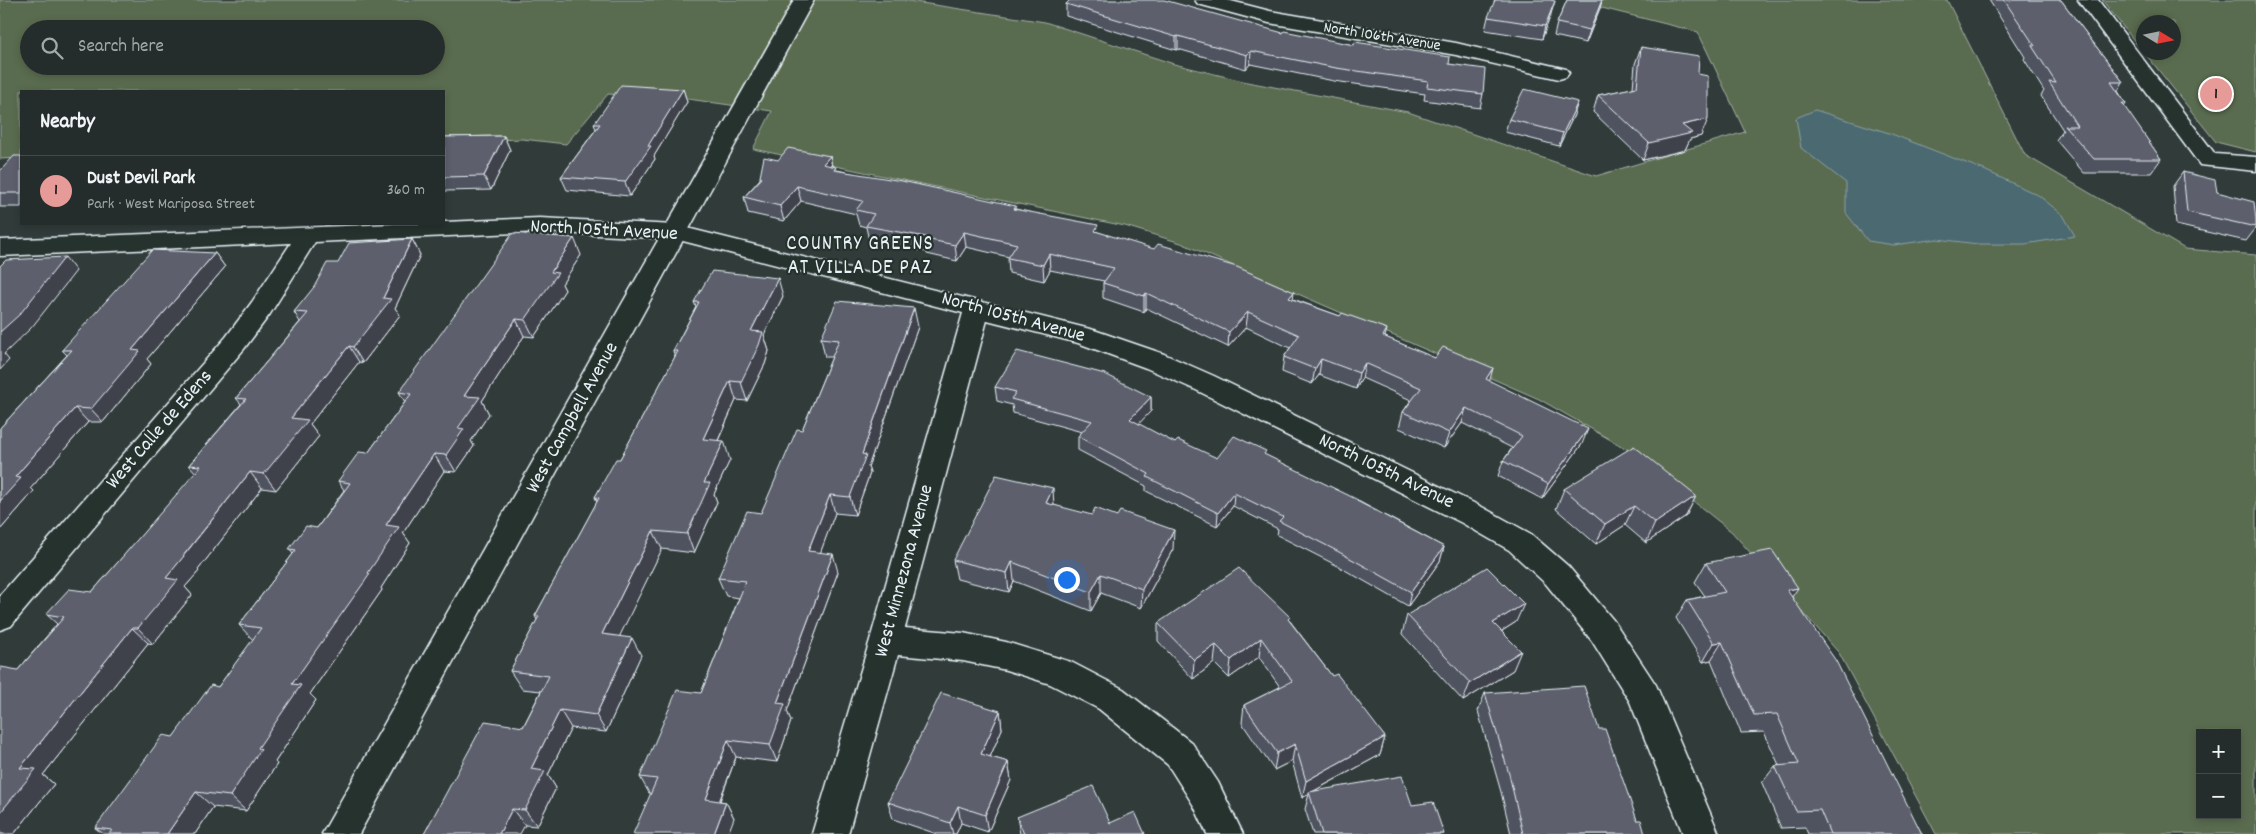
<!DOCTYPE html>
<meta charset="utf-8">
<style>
:root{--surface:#252d2c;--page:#313938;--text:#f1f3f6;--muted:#a3a8a9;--line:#424948;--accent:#e69b98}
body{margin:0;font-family:Dekko,sans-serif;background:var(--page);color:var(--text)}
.controls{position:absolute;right:15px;bottom:15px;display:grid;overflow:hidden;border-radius:0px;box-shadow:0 2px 8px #0003}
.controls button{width:45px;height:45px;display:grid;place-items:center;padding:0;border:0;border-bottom:1px solid var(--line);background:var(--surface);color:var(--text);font:25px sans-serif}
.compass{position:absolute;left:2136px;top:15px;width:45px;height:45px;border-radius:50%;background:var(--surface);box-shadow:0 2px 8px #0003;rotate:100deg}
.you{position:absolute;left:1066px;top:579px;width:18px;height:18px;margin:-12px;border:4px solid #fff;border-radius:50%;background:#1a73e8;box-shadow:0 0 0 8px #1a73e833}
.badge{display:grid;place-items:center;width:32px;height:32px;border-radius:50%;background:var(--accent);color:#111;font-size:16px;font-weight:700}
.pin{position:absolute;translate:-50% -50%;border:2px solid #fff;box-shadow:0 1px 5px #0006}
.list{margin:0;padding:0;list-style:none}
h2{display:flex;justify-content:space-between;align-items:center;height:65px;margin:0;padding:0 20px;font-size:21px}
h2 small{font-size:16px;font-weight:400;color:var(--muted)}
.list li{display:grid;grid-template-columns:32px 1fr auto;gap:15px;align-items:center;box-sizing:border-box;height:70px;padding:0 20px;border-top:1px solid var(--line)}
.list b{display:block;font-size:19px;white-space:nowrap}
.list p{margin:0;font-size:16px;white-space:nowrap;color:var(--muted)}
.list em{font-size:16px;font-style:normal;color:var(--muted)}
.icon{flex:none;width:28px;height:28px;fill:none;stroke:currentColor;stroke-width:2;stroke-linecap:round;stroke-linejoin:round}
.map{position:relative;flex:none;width:2256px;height:834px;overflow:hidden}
.search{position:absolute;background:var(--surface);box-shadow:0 2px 8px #0003;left:20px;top:20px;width:425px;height:55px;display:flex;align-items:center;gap:12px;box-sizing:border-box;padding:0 18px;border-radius:28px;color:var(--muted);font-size:19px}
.panel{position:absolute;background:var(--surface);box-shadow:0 2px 8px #0003;left:20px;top:90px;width:425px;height:135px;border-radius:0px}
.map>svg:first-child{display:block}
.green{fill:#5a6c4f;stroke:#a1aea4;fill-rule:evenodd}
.water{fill:#4b6971;stroke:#8a9fa7}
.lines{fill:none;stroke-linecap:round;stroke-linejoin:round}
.minor-casing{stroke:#e8f1f8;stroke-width:3}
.tertiary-casing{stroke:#e8f1f8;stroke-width:3}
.minor{fill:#26332d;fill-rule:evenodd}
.tertiary{fill:#26332d;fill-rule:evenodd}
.wall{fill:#50525e;stroke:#e8f1f8}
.shaded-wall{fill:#41424c;stroke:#e8f1f8}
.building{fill:#5d5f6d;stroke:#e8f1f8}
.labels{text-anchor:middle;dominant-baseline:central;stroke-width:4.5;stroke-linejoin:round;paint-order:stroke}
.far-street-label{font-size:16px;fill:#e8f1f8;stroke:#26332d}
.street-label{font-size:20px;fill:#e8f1f8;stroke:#26332d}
.neighbourhood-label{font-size:21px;letter-spacing:1px;fill:#e8f1f8;stroke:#26332d}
</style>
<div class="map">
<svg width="2256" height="834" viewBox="0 0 2256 834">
<rect width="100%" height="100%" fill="#313c3a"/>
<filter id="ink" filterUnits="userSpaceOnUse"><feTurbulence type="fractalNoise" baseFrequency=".02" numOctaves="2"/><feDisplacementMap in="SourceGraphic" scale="10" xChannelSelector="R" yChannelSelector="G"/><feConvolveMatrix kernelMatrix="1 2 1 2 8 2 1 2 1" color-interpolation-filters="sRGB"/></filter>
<g filter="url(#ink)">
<g class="green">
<path d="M0,0H902L1045,22L1174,64L1247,82L1408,112L1596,176L1745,132L1698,32L1570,0H1947L2025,155L2185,249L2256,255V834H1936L1839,653L1732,532L1630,451L1539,399L1181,243L1125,226L753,149L772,111L688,99L608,94L566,144L522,139L444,142V91H21V158L0,159ZM29,29H436V66H29ZM2200,733H2237V815H2200Z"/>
<path d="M2102,0H2256V152L2216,142L2144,52H2174V22H2144L2143,52Z"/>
</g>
<path class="water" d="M1815,110L1889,133L1984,170L2038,195L2063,215L2075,236L2025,244H1978L1937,239L1894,245L1868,241L1846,213V183L1801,148L1796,118Z"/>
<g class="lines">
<g class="minor-casing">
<g id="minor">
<path d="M1195,0H1227L1270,11L1456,43L1566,69L1569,73L1566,77L1559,79L1456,55L1269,23L1198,4Z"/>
<path d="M2078,0H2098L2215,154L2256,157V171L2200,165Z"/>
<path d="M540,218L675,225L1094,330L1164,354L1214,376L1482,507L1531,534L1568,566L1614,621L1656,685L1719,834H1683L1630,702L1592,641L1546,584L1509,550L1462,523L1196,390L1146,368L1078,343L987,320L905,628L963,633L1006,642L1071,662L1123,689L1192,743L1218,782L1243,834H1207L1194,806L1168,765L1099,709L1050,684L1006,670L963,661L898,655L848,834H812L870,640L963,313L675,239L540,232L315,242L270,314L244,349L11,626L0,630V595L226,337L252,302L291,243L0,256V240L394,224H444V222Z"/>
</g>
</g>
<g class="tertiary-casing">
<path id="tertiary" d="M794,0H814L359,834H322Z"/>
</g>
<use href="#minor" class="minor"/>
<use href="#tertiary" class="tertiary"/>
</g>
<g class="wall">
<path d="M1567,0H1602L1600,8L1586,43L1554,36L1557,23Z"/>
<path d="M1989,0H2061L2123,82L2118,91L2126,104L2124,107L2161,159L2151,173H2084L2056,140L2063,130L2041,96L2044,91L2024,59L2025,57Z"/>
<path d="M1066,4L1283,33L1354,45L1449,64L1483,94L1480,108L1424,100L1425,94L1334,81L1250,64L1246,69L1178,49L1176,50L1066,16Z"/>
<path d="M1551,14L1542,39L1485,30L1488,17Z"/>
<path d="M1641,47L1698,74L1701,136L1690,139L1685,150L1643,160L1593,112L1598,95L1633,88L1635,64Z"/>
<path d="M683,89L687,102L654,156L655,159L630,196L567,190L561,177L596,129L594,124Z"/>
<path d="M1574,115L1559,146L1505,132L1509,119Z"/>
<path d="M504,136L510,150L491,190L444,191V137Z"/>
<path d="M21,156V207H0V171Z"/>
<path d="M830,156L832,166L837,170L1016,209L1098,232L1293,299L1340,316L1387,329L1385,337L1489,381L1582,444L1542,499L1498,476L1503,461L1512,448L1462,423L1444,448L1399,428L1403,412L1411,400L1362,378L1356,389L1319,375L1312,384L1282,372L1284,357L1290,348L1246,327L1228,347L1146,308L1144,312L1103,298V283L1104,281L1050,270L1044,281L1009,273L1008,258L1009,257L966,247L957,261L927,254V252L869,241L866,227L859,225L856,214L801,201L784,221L748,213L744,197L760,179V177L778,160Z"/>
<path d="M2183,172L2217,192L2256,220V228L2246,241L2176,225L2173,186Z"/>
<path d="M412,239L420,255L395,308L400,315L363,363L359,362L310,424L319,436L276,490L262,488L198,570L199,571L185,587L192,595L153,644L148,643L43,775L54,784L14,834H0L18,670L57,624L46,614L92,592L196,473L189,465L241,404L236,398L300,322L294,312L338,263Z"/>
<path d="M215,253L225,267L147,359L151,364L103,422H88L31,488L34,491L0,530V428L67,355L62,350Z"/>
<path d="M581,255L562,284L565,290L534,337L524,336L482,401L489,414L471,441L474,446L456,472L444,471L403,533L410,543L381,588L382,590L310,694L316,700L275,762L277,764L246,811L213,807L195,834H104L95,828L173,737L218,687L253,640L239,625L293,554L289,549L317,528L344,490L338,481L368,453L405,402L399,392Z"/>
<path d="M783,296L764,335L769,351L765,364L747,401L736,400L718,441L730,460L714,494L717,502L694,553L662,549L619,636L641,655L606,732L571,728L548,775L556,788L537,826L525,825L424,834L523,727L541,691L522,689L510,671L537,620L535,616L597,502L595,497L620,459L675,357L673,351L696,307L694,302Z"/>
<path d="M918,327L868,467L870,473L855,515L835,513L820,553L838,572L787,711L791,721L777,762L736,757L720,801L726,802L734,818L649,793L640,777L701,693L739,598L726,596L718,578L761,513L802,430L832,357H825L821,338Z"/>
<path d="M995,387L1151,397V411L1138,424L1175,443L1217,458L1265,455L1358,501L1444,547L1440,561L1408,606L1336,565L1277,535L1278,529L1233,506L1217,526L1146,491V486L1078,450V436L1082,432L1013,413L1012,405L997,401Z"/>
<path d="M1564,489L1696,496L1686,516L1646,543L1625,525L1596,544L1556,509Z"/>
<path d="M1054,505L1173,549L1141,608L1101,593L1091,611L1014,581L1009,592L957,579L953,560Z"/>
<path d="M1706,563L1792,597L1922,834H1808L1805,827L1781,828L1762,783L1775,766L1779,765L1764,732L1741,733L1711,660L1703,662L1676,618L1687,600L1705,596L1695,582Z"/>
<path d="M1407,615L1516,622L1502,631L1513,670L1463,701L1402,634Z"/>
<path d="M1290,621L1332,676L1385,737L1380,755L1314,791L1412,805L1444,834H1313L1305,809L1309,794L1302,798L1292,761L1274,770L1242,723L1244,705L1280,687L1259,657L1229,678L1214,663L1193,679L1158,641V623Z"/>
<path d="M1485,693L1599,729L1637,820L1645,834H1511L1501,792L1478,711Z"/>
<path d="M1000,711L1002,729L990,757L1008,762L1011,780L988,832L961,823L956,834H937L893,819L888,802Z"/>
<path d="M1017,817L1110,823L1145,834H1020Z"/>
</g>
<g class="shaded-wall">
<path d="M1602,0L1600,8L1586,43L1590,30Z"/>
<path d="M1555,1L1551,14L1542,39L1545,26Z"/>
<path d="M1178,36V49L1176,50V37Z"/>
<path d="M1251,51L1250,64L1246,69L1247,55Z"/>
<path d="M683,89L687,102L654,156L655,159L630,196L625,182Z"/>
<path d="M1578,102L1574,115L1559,146L1563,133Z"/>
<path d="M1708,119L1701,136L1690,139L1685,150L1643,160L1649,143L1682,125Z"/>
<path d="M504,136L510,150L491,190L484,176Z"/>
<path d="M830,156L833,172L823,164Z"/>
<path d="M797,186L801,201L784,221L780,206Z"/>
<path d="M964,232L966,247L957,261L955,245Z"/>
<path d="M574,238L581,255L562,284L565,290L534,337L525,320L551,272Z"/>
<path d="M412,239L420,255L395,308L400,315L363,363L353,347L383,298Z"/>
<path d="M215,253L225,267L147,359L151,364L103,422L91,409L132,350Z"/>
<path d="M1049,254L1050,270L1044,281L1043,265Z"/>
<path d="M65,257L76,271L32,327L4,354L9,360L0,370V332Z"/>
<path d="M778,278L783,296L764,335L769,351L765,364L747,401L741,382L751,331Z"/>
<path d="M1294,292L1292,307L1289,298Z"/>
<path d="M1146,293V308L1144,312V296Z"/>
<path d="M914,308L918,327L868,467L870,473L855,515L850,497L862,454Z"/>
<path d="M1248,312L1246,327L1228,347L1229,332Z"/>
<path d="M516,319L524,336L482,401L489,414L471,441L474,446L456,472L446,455L464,396Z"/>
<path d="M349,346L359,362L310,424L319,436L276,490L264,474L291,418Z"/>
<path d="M1321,359L1319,375L1312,384L1315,369Z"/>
<path d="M1365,363L1362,378L1356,389L1359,373Z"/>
<path d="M1493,368L1489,383L1486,379Z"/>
<path d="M730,381L736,400L710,458L703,439Z"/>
<path d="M1151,397V411L1130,433V419Z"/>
<path d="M75,408L88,422L31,488L34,491L0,530V501L15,477Z"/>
<path d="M1466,408L1462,423L1444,448L1449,433Z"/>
<path d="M1588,429L1582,444L1542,499L1548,484Z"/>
<path d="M724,441L730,460L714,494L717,502L694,553L687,534L704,483Z"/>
<path d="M434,454L444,471L403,533L410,543L381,588L382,590L310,694L316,700L275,762L277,764L246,811L230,796L258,748L292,684L368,573L386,525Z"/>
<path d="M250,472L262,488L198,570L199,571L185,587L192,595L153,644L138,628L166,578Z"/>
<path d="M1053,488L1054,508L1046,503Z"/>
<path d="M1234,493L1233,506L1217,526L1218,513Z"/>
<path d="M830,495L835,513L814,570L808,551Z"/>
<path d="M1696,496L1686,516L1646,543L1655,523Z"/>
<path d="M1634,506L1625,525L1596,544L1605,524Z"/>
<path d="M1174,530L1173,549L1141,608L1142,589Z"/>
<path d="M653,531L662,549L612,652L602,634Z"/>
<path d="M1444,547L1440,561L1408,606L1411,592Z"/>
<path d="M833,554L838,572L787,711L791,721L777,762L770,745L777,703Z"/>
<path d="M1012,562L1014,581L1009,592L1007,573Z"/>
<path d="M1101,574V593L1091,611V592Z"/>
<path d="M1798,588L1785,607L1787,590Z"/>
<path d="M1524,604L1516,622L1486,641L1493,623Z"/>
<path d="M132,628L148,643L43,775L54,784L14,834H0V813L20,768Z"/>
<path d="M632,638L641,655L606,732L596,715Z"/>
<path d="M1261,638L1259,657L1229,678L1231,660Z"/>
<path d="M1722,642L1711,660L1703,662L1714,643Z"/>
<path d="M1216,645L1214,663L1193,679L1194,660Z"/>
<path d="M1521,651L1513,670L1463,701L1470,683Z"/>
<path d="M560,710L571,728L548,775L556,788L537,826L525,810L531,769Z"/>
<path d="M1000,711L1002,729L984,771L981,754Z"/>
<path d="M1385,737L1380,755L1310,793L1309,792V794L1302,798L1306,781Z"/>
<path d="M728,740L736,757L714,815L706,799Z"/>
<path d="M1295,744L1292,761L1274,770L1277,753Z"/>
<path d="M1008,762L1011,780L988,832L985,815Z"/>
<path d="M196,792L213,807L195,834H167Z"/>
<path d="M726,802L734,818L728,834H714Z"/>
<path d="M958,806L961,823L956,834H953L950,823Z"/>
<path d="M512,809L525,825L520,834H499Z"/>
</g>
<g class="building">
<path d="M1070,0H1164L1283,33L1284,31L1354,45L1355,42L1450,57L1449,64L1485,69L1483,94L1427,87L1428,81L1336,68L1251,51L1247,55L1178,36L1176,37L1066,4Z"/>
<path d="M1495,0H1550L1555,1L1545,26L1488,17Z"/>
<path d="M1567,0H1602L1590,30L1557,23Z"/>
<path d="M2004,0H2061L2123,82H2111L2126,104L2122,103L2161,159H2094L2065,126H2077L2049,82L2056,83L2032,46H2035Z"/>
<path d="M1641,47L1699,56L1698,74L1708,76V119L1682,125L1692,133L1649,143L1598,95L1637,87Z"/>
<path d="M621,85L683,89L648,146H651L625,182L561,177L600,124H594Z"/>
<path d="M1524,89L1578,102L1563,133L1509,119Z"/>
<path d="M504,136L484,176L444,177V137Z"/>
<path d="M788,148L830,156L823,164L836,167L834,170L902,181L1016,206L1014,209L1098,225L1095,231L1154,249L1158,244L1237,267L1294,292L1289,298L1340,316L1342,313L1387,329L1383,336L1435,358L1443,347L1493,368L1486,379L1588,429L1548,484L1503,461L1522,436L1466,408L1449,433L1403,412L1421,388L1365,363L1359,373L1321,359L1315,369L1284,357L1299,335L1248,312L1229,332L1146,293L1144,296L1103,283L1114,268L1049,254L1043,265L1008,258L1017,244L964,232L955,245L925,239L926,237L866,226L874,214L856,210L863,201L797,186L780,206L744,197L762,178L760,177L764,157L778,160Z"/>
<path d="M14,156H21V193H0V171Z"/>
<path d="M2183,172L2215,180L2217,192L2254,202L2256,220V227L2187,212Z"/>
<path d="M513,233L574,238L551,272L558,273L525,320L516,319L464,396L480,397L458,428L464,429L446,455L434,454L386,525L399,527L368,573L370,574L292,684L301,685L258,748L261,749L230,796L196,792L167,834H109L112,830L95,828L163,735L173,737L211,685L218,687L261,628L239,625L296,550L289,549L306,526L317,528L350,483L338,481L359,452L368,453L411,394L399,392Z"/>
<path d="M412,239L383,298L391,299L353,347L349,346L291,418L308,420L264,474L250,472L183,556H184L166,578L178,580L138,628H132L20,768L36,769L0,813V668L1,667L18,670L64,617L46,614L69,589L92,592L201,466L189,465L246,399L236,398L308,313L294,312L314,287L327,263H338L349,243Z"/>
<path d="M152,250L215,253L132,350L140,351L91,409L75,408L15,477L21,478L0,501V428L72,350H62Z"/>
<path d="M65,257L20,314L0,332V266L6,260Z"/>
<path d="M712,271L778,278L751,331L763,332L759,345L741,382L730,381L703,439L724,441L704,483H710L687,534L653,531L602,634L632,638L596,715L560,710L531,769L545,771L525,810L512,809L499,834H424L485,721L523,727L549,676L510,671L539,616H535L599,498L595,497L616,459H620L678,351H673L699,302H694Z"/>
<path d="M837,301L914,308L862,454L866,455L850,497L830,495L808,551L833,554L777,703L785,704L770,745L728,740L706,799L726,802L714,834H633L657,779L640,777L677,690L701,693L746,581L718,578L747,511L761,513L797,429L802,430L839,340L821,338Z"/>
<path d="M1017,351L1105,374L1151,397L1130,419L1175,443L1178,440L1217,458L1234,436L1266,451L1264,454L1358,500L1357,501L1444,547L1411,592L1339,552L1279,521L1283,517L1234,493L1218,513L1147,477L1149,474L1078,436L1092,421L1011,399L1016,392L995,387Z"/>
<path d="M1634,446L1696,496L1655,523L1634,506L1605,524L1564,489Z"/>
<path d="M996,475L1053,488L1046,503L1092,515L1095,508L1117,516L1120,511L1174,530L1142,589L1101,574L1091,592L1012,562L1007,573L953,560Z"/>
<path d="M1772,550L1798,588L1787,590L1836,661L1922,834H1830L1820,810L1796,811L1775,766L1799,764L1777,714L1754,715L1722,642L1714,643L1687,600L1725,592L1706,563Z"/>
<path d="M1487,567L1524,604L1493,623L1521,651L1470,683L1407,615Z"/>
<path d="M1239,568L1290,617L1288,619L1332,676L1337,674L1385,737L1306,781L1295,744L1277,753L1244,705L1292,681L1261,638L1231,660L1216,645L1194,660L1158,623Z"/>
<path d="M1584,686L1599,729H1605L1637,820H1641L1645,834H1523L1509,774L1485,693Z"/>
<path d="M941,693L1000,711L981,754L1008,762L985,815L958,806L950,823L888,802Z"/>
<path d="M1402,776L1412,805L1433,802L1444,834H1322L1309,792Z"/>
<path d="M1093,786L1110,823L1135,812L1145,834H1024L1017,817Z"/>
</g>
</g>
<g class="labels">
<g class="far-street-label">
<text transform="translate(1382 37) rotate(9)">North 106th Avenue</text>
</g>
<g class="street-label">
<text transform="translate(604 231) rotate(3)">North 105th Avenue</text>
<text transform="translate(1013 318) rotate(15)">North 105th Avenue</text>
<text transform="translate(573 418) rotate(-61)">West Campbell Avenue</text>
<text transform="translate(160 430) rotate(-49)">West Calle de Edens</text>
<text transform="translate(1386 472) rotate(26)">North 105th Avenue</text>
<text transform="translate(905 571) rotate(-75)">West Minnezona Avenue</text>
</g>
<g class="neighbourhood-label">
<text x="860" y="245">COUNTRY GREENS<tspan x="860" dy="24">AT VILLA DE PAZ</tspan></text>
</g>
</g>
</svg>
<div class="controls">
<button>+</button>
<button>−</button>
</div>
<svg class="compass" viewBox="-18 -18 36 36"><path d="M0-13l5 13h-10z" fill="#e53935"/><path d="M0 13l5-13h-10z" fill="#a3a8a9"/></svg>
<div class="you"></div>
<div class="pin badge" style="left:2216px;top:94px">1</div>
<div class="search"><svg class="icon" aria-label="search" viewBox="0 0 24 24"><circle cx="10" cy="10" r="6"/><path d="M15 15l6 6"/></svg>Search here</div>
<section class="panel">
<h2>Nearby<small></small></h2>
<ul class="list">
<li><span class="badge">1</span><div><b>Dust Devil Park</b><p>Park · West Mariposa Street</p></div><em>360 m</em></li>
</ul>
</section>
</div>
